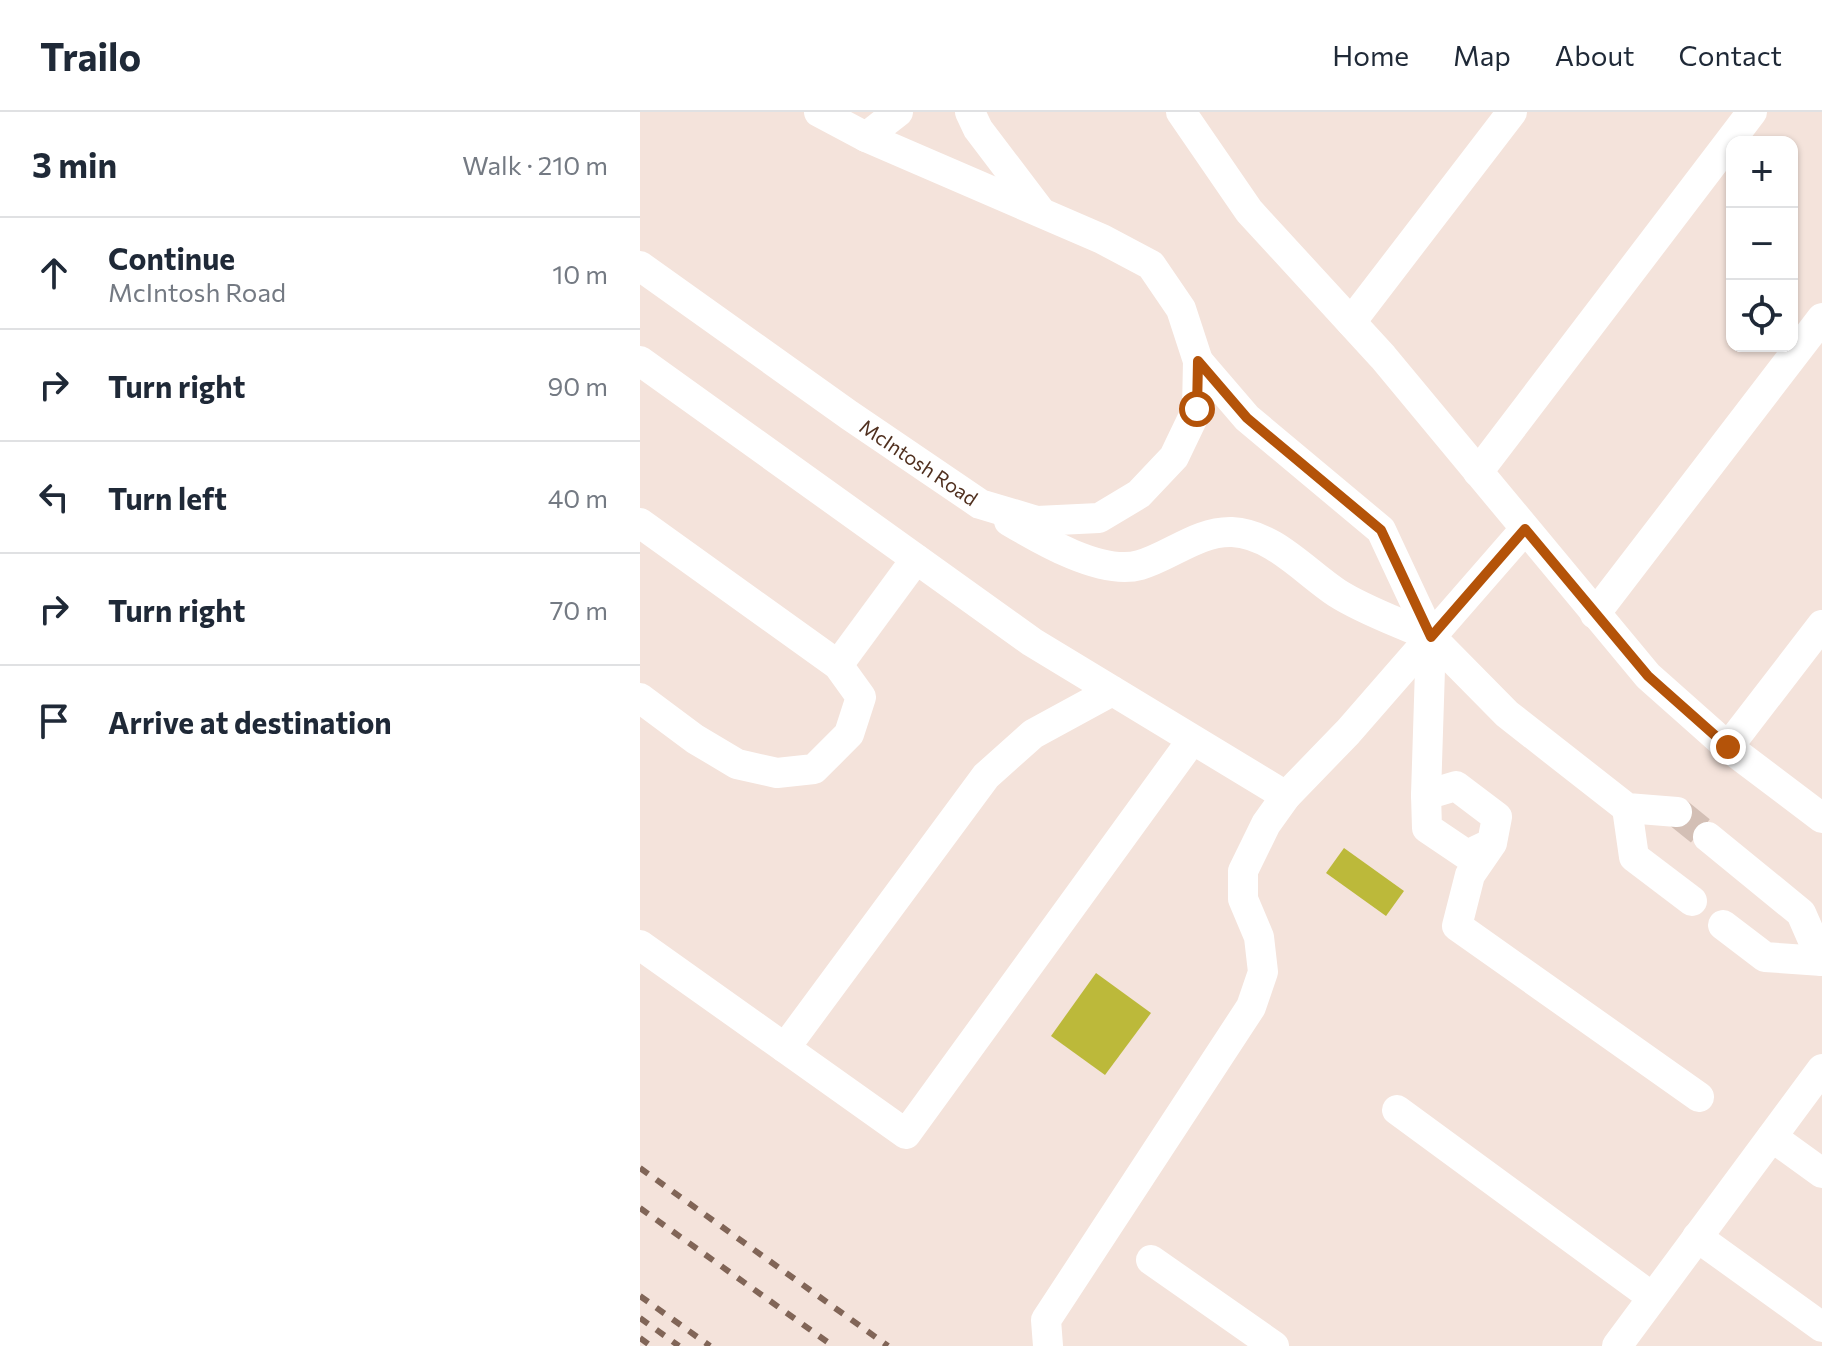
<!DOCTYPE html>
<meta charset="utf-8">
<style>
:root{--surface:#fff;--page:#f2f2f3;--text:#1f2937;--muted:#747a83;--line:#e0e1e3}
body{margin:0;font-family:Commissioner,sans-serif;background:var(--page);color:var(--text)}
.controls{position:absolute;right:24px;top:24px;display:grid;overflow:hidden;border-radius:16px;box-shadow:0 2px 6px #0004}
.controls button{width:72px;height:72px;display:grid;place-items:center;padding:0;border:0;border-bottom:2px solid var(--line);background:var(--surface);color:var(--text);font:40px sans-serif}
.stop{position:absolute;width:24px;height:24px;margin:-18px;border:6px solid #b45309;border-radius:50%;background:#fff}
.stop.end{background:#b45309;border-color:#fff;box-shadow:0 2px 8px #0008}
.list{margin:0;padding:0;list-style:none}
h2{display:flex;justify-content:space-between;align-items:center;height:104px;margin:0;padding:0 32px;font-size:34px}
h2 small{font-size:26px;font-weight:400;color:var(--muted)}
.list li{display:grid;grid-template-columns:52px 1fr auto;gap:24px;align-items:center;box-sizing:border-box;height:112px;padding:0 32px;border-top:2px solid var(--line)}
.list b{display:block;font-size:30px;white-space:nowrap}
.list p{margin:0;font-size:26px;white-space:nowrap;color:var(--muted)}
.list em{font-size:26px;font-style:normal;color:var(--muted)}
.icon{flex:none;width:44px;height:44px;fill:none;stroke:currentColor;stroke-width:2;stroke-linecap:round;stroke-linejoin:round}
.map{position:relative;flex:none;width:1182px;height:1234px;overflow:hidden}
header{display:flex;align-items:center;gap:48px;box-sizing:border-box;height:112px;padding:0 40px;background:var(--surface);border-bottom:2px solid var(--line)}
header strong{font-size:38px}
nav{display:flex;gap:44px;margin-inline-start:auto;font-size:28px}
main{display:flex}
aside{flex:1;background:var(--surface)}
.map>svg:first-child{display:block}
.building{fill:#bcb93a}
.lines{fill:none;stroke-linecap:round;stroke-linejoin:round}
.minor-tunnel{stroke:#d3bfb5;stroke-width:30;stroke-dasharray:30 15;stroke-linecap:butt}
.minor{stroke:#fff;stroke-width:30}
.rail{stroke:#816557;stroke-width:6;stroke-dasharray:10 10;stroke-linecap:butt}
.route{stroke:#b45309;stroke-width:10}
.labels{text-anchor:middle;dominant-baseline:central;stroke-width:6;stroke-linejoin:round;paint-order:stroke}
.street-label{font-size:20px;fill:#50301f;stroke:#fff}
</style>
<header>
<strong>Trailo</strong>
<nav><a>Home</a><a>Map</a><a>About</a><a>Contact</a></nav>
</header>
<main>
<aside>
<h2>3 min<small>Walk · 210 m</small></h2>
<ul class="list">
<li><svg class="icon" aria-label="ahead" viewBox="0 0 24 24"><path d="M12 20V5M6 11l6-6 6 6"/></svg><div><b>Continue</b><p>McIntosh Road</p></div><em>10 m</em></li>
<li><svg class="icon" aria-label="right" viewBox="0 0 24 24"><path d="M7 20v-9h11M14 6l5 5-5 5"/></svg><div><b>Turn right</b></div><em>90 m</em></li>
<li><svg class="icon" aria-label="left" viewBox="0 0 24 24"><path d="M17 20v-9H6M10 6l-5 5 5 5"/></svg><div><b>Turn left</b></div><em>40 m</em></li>
<li><svg class="icon" aria-label="right" viewBox="0 0 24 24"><path d="M7 20v-9h11M14 6l5 5-5 5"/></svg><div><b>Turn right</b></div><em>70 m</em></li>
<li><svg class="icon" aria-label="arrive" viewBox="0 0 24 24"><path d="M6 21V4h12l-3 4 3 4H6"/></svg><div><b>Arrive at destination</b></div></li>
</ul>
</aside>
<div class="map">
<svg width="1182" height="1234" viewBox="0 0 1182 1234">
<rect width="100%" height="100%" fill="#f4e3db"/>
<g class="building">
<path d="M704,736L764,779L746,804L686,761Z"/>
<path d="M456,861L511,901L465,963L411,924Z"/>
</g>
<g class="lines">
<path class="minor-tunnel" d="M1037,700L1068,725"/>
<g class="minor">
<path d="M330,0L338,17L401,100"/>
<path d="M541,0L609,99L743,245L1008,564L1088,635L1182,706"/>
<path d="M226,25L258,0"/>
<path d="M0,154L209,303L340,392L397,409L459,406L499,382L534,345L557,297L558,249L541,197L511,153L462,127L226,25L179,0"/>
<path d="M711,210L872,0"/>
<path d="M0,249L392,530L646,684"/>
<path d="M558,249L607,306L741,418L791,525L867,602L987,696L1037,700"/>
<path d="M838,360L1112,0"/>
<path d="M369,409C401,428 462,464 500,453C531,444 558,419 592,420C633,422 664,459 697,481C725,499 761,511 791,525"/>
<path d="M0,411L198,553L221,585L209,622L174,657L137,661L97,652L55,627L0,586"/>
<path d="M955,502L1182,206"/>
<path d="M198,553L276,447"/>
<path d="M1088,635L1182,513"/>
<path d="M786,683L791,525"/>
<path d="M987,696L994,745L1052,789"/>
<path d="M1068,725L1161,801L1182,849"/>
<path d="M852,731L827,743L787,716L786,683L816,674L857,705L852,731L830,763L817,814L1059,985"/>
<path d="M1083,813L1125,845L1182,849"/>
<path d="M0,833L266,1022L552,628"/>
<path d="M145,936L346,664L393,622L472,579"/>
<path d="M757,998L1012,1185"/>
<path d="M1132,1025L1182,1061"/>
<path d="M1057,1125L1182,1215"/>
<path d="M511,1148L634,1234"/>
<path d="M408,1234L406,1208L611,895L623,860L619,825L603,787V759L626,712L646,684L708,620L885,417"/>
<path d="M977,1234L1182,957"/>
</g>
<g class="rail">
<path d="M0,1056L248,1234"/>
<path d="M0,1096L193,1234"/>
<path d="M0,1184L70,1234"/>
<path d="M0,1206L39,1234"/>
<path d="M0,1226L11,1234"/>
</g>
</g>
<g class="lines">
<path class="route" d="M557,297L558,249L607,306L741,418L791,525L885,417L1008,564L1088,635"/>
</g>
<g class="labels">
<g class="street-label">
<text transform="translate(279 350) rotate(34)">McIntosh Road</text>
</g>
</g>
</svg>
<div class="controls">
<button>+</button>
<button>−</button>
<button><svg class="icon" aria-label="locate" viewBox="0 0 24 24"><circle cx="12" cy="12" r="6"/><path d="M12 2v4M12 18v4M2 12h4M18 12h4"/></svg></button>
</div>
<div class="stop" style="left:557px;top:297px"></div>
<div class="stop end" style="left:1088px;top:635px"></div>
</div>
</main>
